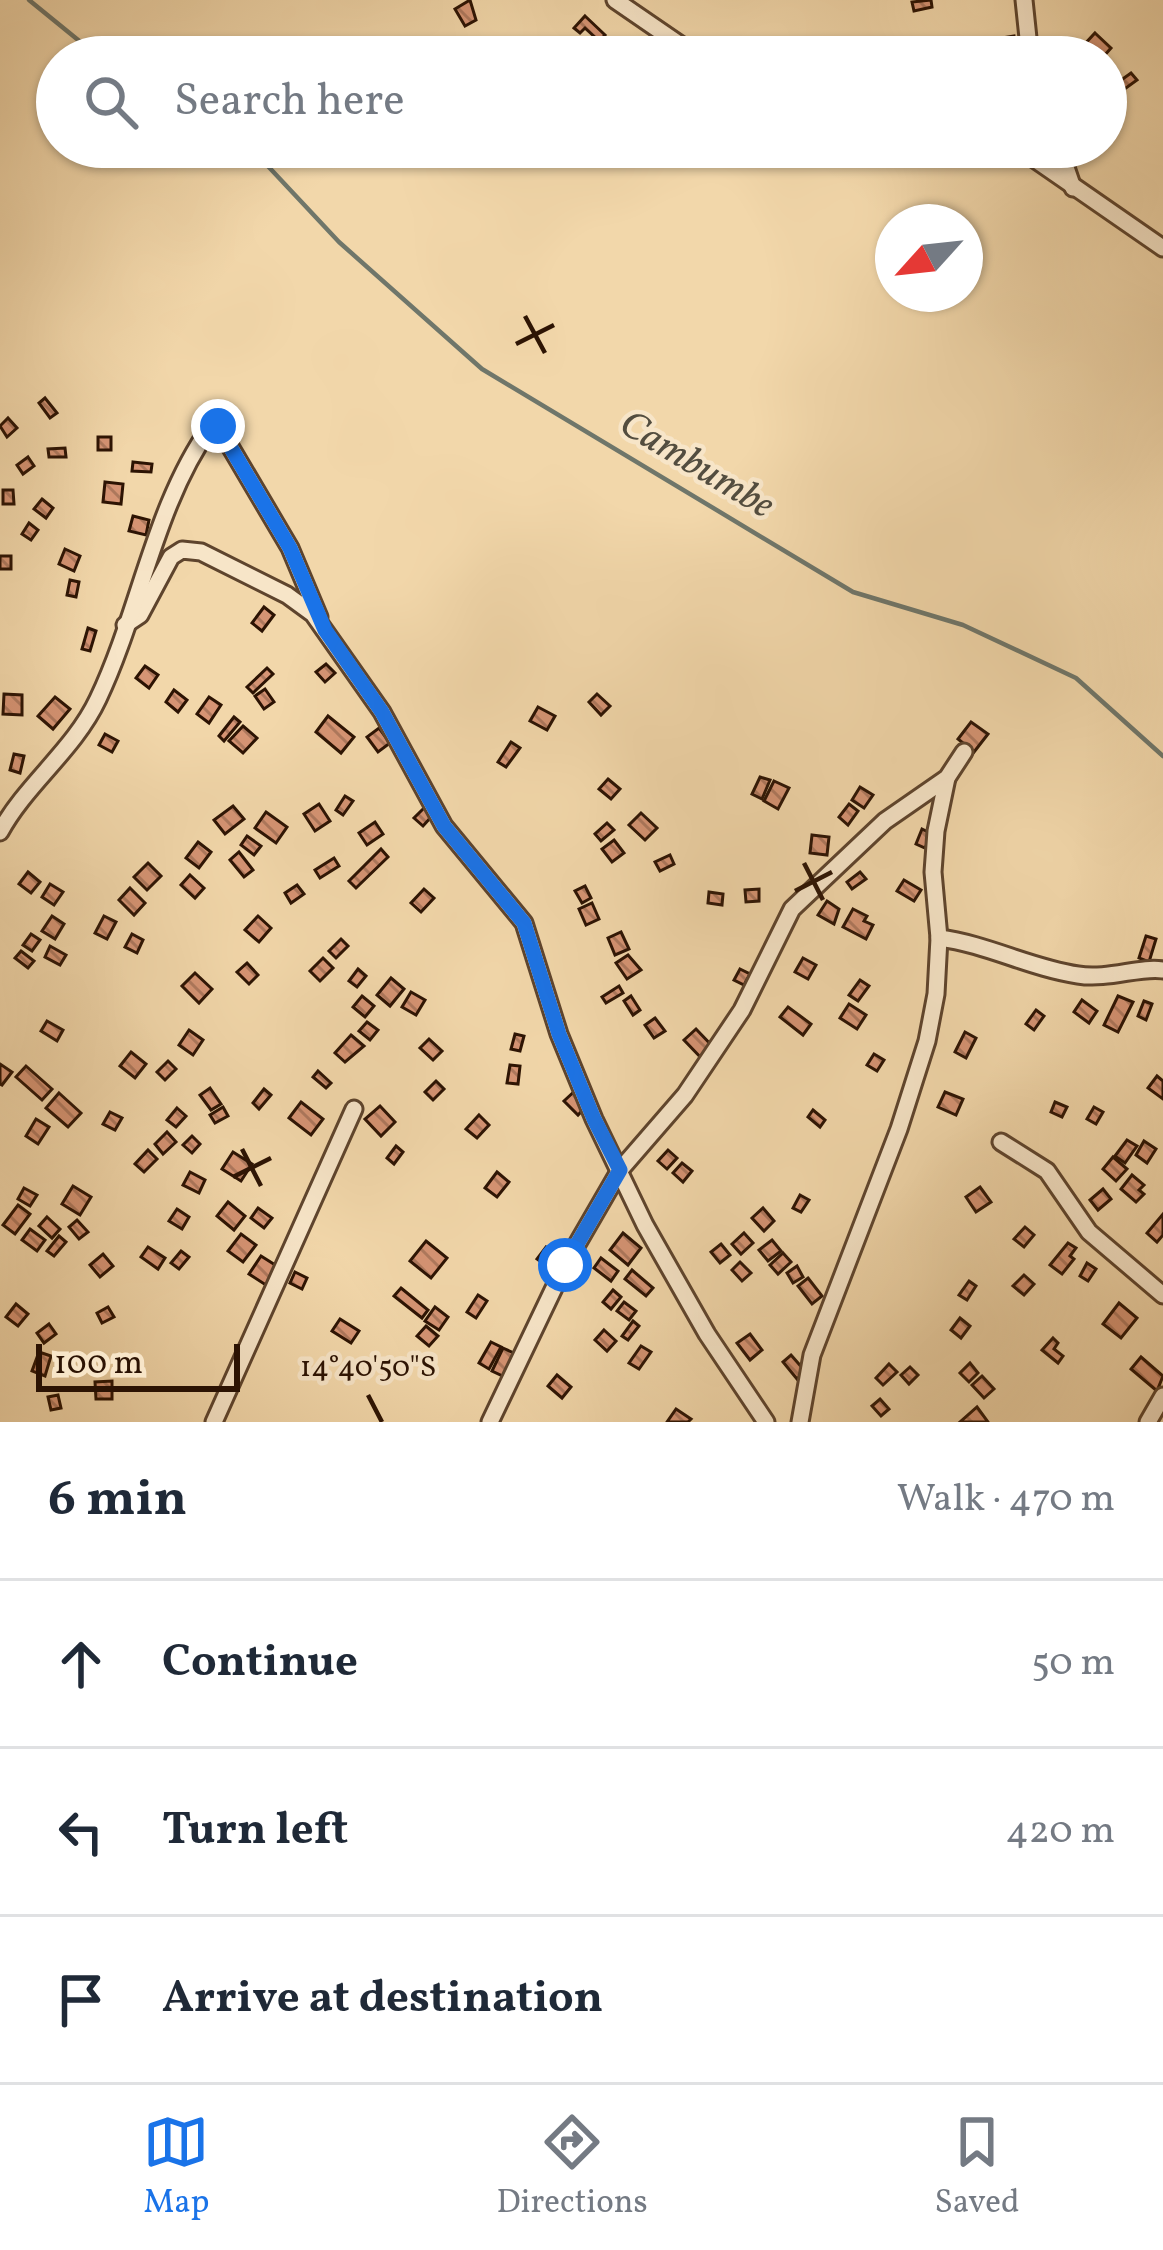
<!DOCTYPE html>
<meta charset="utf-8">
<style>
:root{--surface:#fff;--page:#f2f2f3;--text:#1f2937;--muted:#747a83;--line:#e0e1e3;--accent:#1a73e8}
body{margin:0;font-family:Vollkorn,serif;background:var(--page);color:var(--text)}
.compass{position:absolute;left:875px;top:204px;width:108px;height:108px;border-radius:50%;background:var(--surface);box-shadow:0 3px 9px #0004;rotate:243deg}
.scale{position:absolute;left:36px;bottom:30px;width:204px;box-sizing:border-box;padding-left:12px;border:6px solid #2c1303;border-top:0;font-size:33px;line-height:42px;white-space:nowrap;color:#2c1303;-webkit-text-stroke:9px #f7e5c8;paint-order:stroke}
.stop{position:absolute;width:36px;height:36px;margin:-27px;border:9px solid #1a73e8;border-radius:50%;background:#fff}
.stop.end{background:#1a73e8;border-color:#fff;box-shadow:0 3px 12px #0008}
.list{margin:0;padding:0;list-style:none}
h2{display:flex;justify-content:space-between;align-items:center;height:156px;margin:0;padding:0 48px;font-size:51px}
h2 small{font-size:39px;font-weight:400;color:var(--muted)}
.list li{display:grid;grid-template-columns:78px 1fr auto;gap:36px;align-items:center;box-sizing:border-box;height:168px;padding:0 48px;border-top:3px solid var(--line)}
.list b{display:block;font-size:45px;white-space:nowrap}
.list em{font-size:39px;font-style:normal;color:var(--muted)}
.icon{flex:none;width:66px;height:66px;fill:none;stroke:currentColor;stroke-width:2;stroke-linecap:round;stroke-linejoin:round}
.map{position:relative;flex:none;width:1163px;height:1422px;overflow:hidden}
.search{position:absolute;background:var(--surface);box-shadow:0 3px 9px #0004;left:36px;right:36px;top:36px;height:132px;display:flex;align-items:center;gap:30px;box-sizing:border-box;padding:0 42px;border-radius:66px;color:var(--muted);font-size:45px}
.sheet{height:660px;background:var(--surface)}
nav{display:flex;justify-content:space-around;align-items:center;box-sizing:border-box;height:168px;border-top:3px solid var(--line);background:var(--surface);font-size:33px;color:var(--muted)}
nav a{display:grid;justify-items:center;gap:6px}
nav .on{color:var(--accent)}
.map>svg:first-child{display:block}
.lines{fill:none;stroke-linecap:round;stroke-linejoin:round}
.stream{stroke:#6f766a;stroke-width:4.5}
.building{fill:url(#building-back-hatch);stroke:#2c1303;stroke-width:3}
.minor-casing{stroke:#5e442d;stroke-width:21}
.minor{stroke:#f7e5c8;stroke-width:15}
.route{stroke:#1a73e8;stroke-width:15}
.ticks{fill:none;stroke:#2c1303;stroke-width:4.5}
.labels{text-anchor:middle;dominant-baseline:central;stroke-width:9;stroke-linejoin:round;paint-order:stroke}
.water-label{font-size:39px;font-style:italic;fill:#534d3f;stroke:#f7e5c8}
.ticks-label{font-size:30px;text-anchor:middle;fill:#2c1303;stroke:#f7e5c8;stroke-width:9;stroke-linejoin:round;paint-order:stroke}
</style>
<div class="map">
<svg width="1163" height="1422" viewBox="0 0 1163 1422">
<defs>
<pattern id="building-back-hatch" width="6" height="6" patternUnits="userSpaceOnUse" patternTransform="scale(3)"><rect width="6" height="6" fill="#d69474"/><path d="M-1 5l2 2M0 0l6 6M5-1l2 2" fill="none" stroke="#ae785d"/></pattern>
</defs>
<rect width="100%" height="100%" fill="#f2d7aa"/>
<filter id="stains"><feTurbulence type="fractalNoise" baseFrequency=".00167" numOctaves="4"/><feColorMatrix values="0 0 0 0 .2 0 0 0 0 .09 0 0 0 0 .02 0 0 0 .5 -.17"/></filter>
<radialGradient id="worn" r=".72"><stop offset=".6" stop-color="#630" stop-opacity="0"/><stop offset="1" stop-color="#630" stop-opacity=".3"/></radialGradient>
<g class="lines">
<g class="stream">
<path d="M29,0L99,57"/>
<path d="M250,147L339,242L482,369L853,592L963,625L1076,678L1163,756"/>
</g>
</g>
<g class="building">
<path d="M470,0L476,20L465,26L455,9Z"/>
<path d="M931,0L932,7L914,11L912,2Z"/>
<path d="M585,16L605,35L599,41L585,28L580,33L574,28Z"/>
<path d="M1095,33L1111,48L1103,57H1092L1082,47Z"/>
<path d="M1014,36L1016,50L997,52L996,39Z"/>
<path d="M1131,73L1137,80L1108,101L1106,91Z"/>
<path d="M45,398L57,413L50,418L39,403Z"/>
<path d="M8,418L17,428L7,437L0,426Z"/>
<rect x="98" y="437" width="13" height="13"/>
<path d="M65,448L66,457H49L48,449Z"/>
<path d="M28,457L34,466L23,474L17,465Z"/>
<path d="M133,462L152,464L151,472L132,471Z"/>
<path d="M105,482L123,484L121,504L103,502Z"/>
<path d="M3,490H13L14,504H3Z"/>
<path d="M42,499L53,508L46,518L34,509Z"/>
<path d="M133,516L149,520L146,535L129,531Z"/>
<path d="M29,523L38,530L31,540L22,534Z"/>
<path d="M65,549L80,556L74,571L59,564Z"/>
<rect x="0" y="556" width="11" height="13"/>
<path d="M70,580L79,582L76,597L67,595Z"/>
<path d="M264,607L274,615L262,631L252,623Z"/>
<path d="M88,628L96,631L90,651L82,649Z"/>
<path d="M326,664L335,673L325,682L316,672Z"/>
<path d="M145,666L158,675L149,688L136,678Z"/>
<path d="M267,668L273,674L253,693L247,687Z"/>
<path d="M265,689L274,702L264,709L255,696Z"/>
<path d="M174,690L187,700L178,712L166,702Z"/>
<path d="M4,694L22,695V715L3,714Z"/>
<path d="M597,694L610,706L601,715L589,702Z"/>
<path d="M55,697L70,709L53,729L38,716Z"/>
<path d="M209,697L221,705L209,723L197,714Z"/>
<path d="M538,707L555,716L547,730L530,721Z"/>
<path d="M328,716L354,737L341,753L316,732Z"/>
<path d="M234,717L240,722L224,741L219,736Z"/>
<path d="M971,722L988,734L974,752L958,739Z"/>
<path d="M243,726L257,738L243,753L229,741Z"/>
<path d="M379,728L390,743L378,752L367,737Z"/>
<path d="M105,734L118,741L112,752L99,745Z"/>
<path d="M511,742L520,748L506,767L498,762Z"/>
<path d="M14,754L24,756L20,773L10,770Z"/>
<path d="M760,777L770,780L762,799L752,794Z"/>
<path d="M608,779L620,789L611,799L599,789Z"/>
<path d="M774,781L789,788L778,809L764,801Z"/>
<path d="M860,787L873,795L864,808L852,800Z"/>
<path d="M345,796L353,801L343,815L336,810Z"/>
<path d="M319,804L330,821L315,831L304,814Z"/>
<path d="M849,804L858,811L848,825L839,817Z"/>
<path d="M233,806L244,819L225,834L214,820Z"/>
<path d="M424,808L432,816L423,826L414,818Z"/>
<path d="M266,812L287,827L276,843L255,828Z"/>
<path d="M641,813L657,828L645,840L629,825Z"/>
<path d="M375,822L383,834L367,845L359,833Z"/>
<path d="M607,823L614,830L601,841L595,834Z"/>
<path d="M922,829L932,834L925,848L916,844Z"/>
<path d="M812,835L829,837L827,855L810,853Z"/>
<path d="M247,836L261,846L254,855L241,845Z"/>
<path d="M614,840L624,853L612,862L602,849Z"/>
<path d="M198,842L211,852L199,868L186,858Z"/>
<path d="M381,849L388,857L356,888L349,881Z"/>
<path d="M239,852L253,870L244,877L230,860Z"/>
<path d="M670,855L674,864L660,871L655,862Z"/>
<path d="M334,858L339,866L320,878L315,870Z"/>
<path d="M148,863L161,876L147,890L134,877Z"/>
<path d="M28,872L40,882L31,893L19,884Z"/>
<path d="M860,872L866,879L852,889L847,882Z"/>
<path d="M190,875L204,888L195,898L181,885Z"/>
<path d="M904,880L921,890L914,901L897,891Z"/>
<path d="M50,884L63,892L54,905L42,897Z"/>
<path d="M297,885L304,894L291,903L285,893Z"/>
<path d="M585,886L591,898L582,903L575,891Z"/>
<path d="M130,888L145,903L134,915L119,900Z"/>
<path d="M424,889L434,898L421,912L411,903Z"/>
<path d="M759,889V901L746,902L745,890Z"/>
<path d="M709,892L723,894L722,905L708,903Z"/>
<path d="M827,901L839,909L834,924L818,915Z"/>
<path d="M592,903L599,919L586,925L579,909Z"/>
<path d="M853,909L867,916L864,921L873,925L866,939L843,927Z"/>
<path d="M52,916L64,924L55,939L42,931Z"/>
<path d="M104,916L116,922L107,939L95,933Z"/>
<path d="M258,916L271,928L259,942L245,930Z"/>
<path d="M621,932L629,949L615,955L608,938Z"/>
<path d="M31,934L40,940L32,951L23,945Z"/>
<path d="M132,934L143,940L137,953L125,947Z"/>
<path d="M1146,936L1156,939L1149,962L1139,958Z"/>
<path d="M341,939L348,946L336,958L329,951Z"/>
<path d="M50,946L66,955L60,965L45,957Z"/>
<path d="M21,951L34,961L28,968L15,958Z"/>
<path d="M628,955L641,970L627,979L616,963Z"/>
<path d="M323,958L333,968L320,981L310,971Z"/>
<path d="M803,958L816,965L808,979L795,972Z"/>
<path d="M247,963L258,975L249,984L237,972Z"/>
<path d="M358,969L366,976L357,987L349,981Z"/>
<path d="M740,969L750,974L744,985L734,980Z"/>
<path d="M195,973L212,989L199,1003L182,986Z"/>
<path d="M391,978L404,989L390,1006L377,995Z"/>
<path d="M860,980L869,986L858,1001L849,995Z"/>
<path d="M619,986L623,993L606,1003L602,997Z"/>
<path d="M411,992L425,1000L416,1015L402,1007Z"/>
<path d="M362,996L374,1006L365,1017L353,1007Z"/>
<path d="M631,996L640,1010L633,1015L624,1001Z"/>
<path d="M1118,996L1133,1002L1118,1032L1104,1025Z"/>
<path d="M1082,1000L1097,1011L1089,1023L1074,1012Z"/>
<path d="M1144,1001L1152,1004L1146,1020L1138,1016Z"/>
<path d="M849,1004L866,1015L857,1029L840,1018Z"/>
<path d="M788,1007L811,1024L803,1035L780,1017Z"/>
<path d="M1036,1010L1044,1016L1034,1030L1026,1024Z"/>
<path d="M655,1018L665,1031L654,1038L645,1025Z"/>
<path d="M47,1021L63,1030L57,1041L41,1031Z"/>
<path d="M367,1022L378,1030L370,1040L359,1031Z"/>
<path d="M696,1029L717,1051L705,1062L684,1040Z"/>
<path d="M189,1030L203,1040L193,1055L179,1045Z"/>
<path d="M965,1032L976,1038L966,1058L955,1052Z"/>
<path d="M515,1034L524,1036L520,1051L511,1049Z"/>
<path d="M351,1035L364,1046L345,1062L335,1053Z"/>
<path d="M429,1039L442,1051L433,1060L420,1048Z"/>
<path d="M131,1052L146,1064L135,1078L120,1066Z"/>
<path d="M874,1054L884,1060L877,1071L867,1065Z"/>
<path d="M168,1061L176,1069L165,1080L157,1072Z"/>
<path d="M0,1064L12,1072L2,1085L0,1084Z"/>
<path d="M510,1065L520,1066L518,1084L507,1083Z"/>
<path d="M26,1066L52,1089L42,1100L16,1077Z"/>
<path d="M318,1071L331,1083L326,1088L313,1077Z"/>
<path d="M1157,1076L1163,1081V1099L1148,1088Z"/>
<path d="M436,1081L444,1089L433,1100L425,1092Z"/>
<path d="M579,1087L592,1100L578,1115L564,1101Z"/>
<path d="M210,1088L221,1104L211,1110L200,1095Z"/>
<path d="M264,1089L271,1095L259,1109L253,1103Z"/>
<path d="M945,1092L963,1099L956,1115L938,1107Z"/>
<path d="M59,1093L81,1113L68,1127L46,1108Z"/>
<path d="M301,1102L323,1119L311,1135L289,1118Z"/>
<path d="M1055,1102L1067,1107L1062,1117L1051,1112Z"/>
<path d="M380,1106L395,1122L381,1136L365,1119Z"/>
<path d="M223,1107L228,1116L215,1123L210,1115Z"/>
<path d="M1094,1107L1103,1112L1096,1124L1087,1119Z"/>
<path d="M177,1108L186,1116L176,1127L167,1120Z"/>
<path d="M813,1110L825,1120L820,1127L808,1117Z"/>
<path d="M110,1112L122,1118L115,1130L103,1124Z"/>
<path d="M479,1115L489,1125L477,1138L466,1129Z"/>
<path d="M36,1119L49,1127L38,1144L26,1136Z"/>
<path d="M167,1132L176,1142L163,1154L155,1144Z"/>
<path d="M192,1136L200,1144L192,1153L183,1145Z"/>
<path d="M1127,1140L1137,1146L1125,1163L1115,1156Z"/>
<path d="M1144,1141L1156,1149L1147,1163L1136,1155Z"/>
<path d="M396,1146L403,1152L394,1164L387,1158Z"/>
<path d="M148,1150L157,1159L144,1172L135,1164Z"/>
<path d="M668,1150L677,1158L667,1169L658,1161Z"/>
<path d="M233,1152L252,1164L241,1181L222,1169Z"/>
<path d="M1113,1157L1127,1169L1116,1181L1103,1169Z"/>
<path d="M682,1163L692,1171L683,1182L673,1173Z"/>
<path d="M190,1172L205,1180L199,1193L183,1185Z"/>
<path d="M497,1172L509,1182L497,1197L485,1188Z"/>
<path d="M1132,1175L1144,1185L1139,1190L1144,1194L1136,1202L1121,1189Z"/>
<path d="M73,1186L91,1197L80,1215L62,1204Z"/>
<path d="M980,1187L991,1202L976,1212L966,1197Z"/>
<path d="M24,1188L37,1195L30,1206L18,1199Z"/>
<path d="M1103,1189L1111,1199L1098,1210L1090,1200Z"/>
<path d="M800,1195L809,1200L801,1212L793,1208Z"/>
<path d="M228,1202L245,1216L234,1230L217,1216Z"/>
<path d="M18,1205L30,1214L15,1234L3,1225Z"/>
<path d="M258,1208L272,1218L264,1228L251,1218Z"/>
<path d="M763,1208L774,1221L764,1231L752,1218Z"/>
<path d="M177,1209L189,1217L182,1229L169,1221Z"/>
<path d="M1163,1214V1235L1157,1242L1147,1233Z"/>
<path d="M47,1217L60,1229L52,1238L39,1226Z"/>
<path d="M77,1220L88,1232L79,1239L69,1227Z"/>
<path d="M1025,1227L1034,1235L1024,1247L1014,1239Z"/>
<path d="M30,1229L45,1240L37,1251L22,1240Z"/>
<path d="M623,1233L641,1248L628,1265L610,1250Z"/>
<path d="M744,1233L753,1243L741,1254L732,1244Z"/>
<path d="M241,1234L256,1245L243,1262L228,1251Z"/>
<path d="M59,1236L66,1242L54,1256L47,1251Z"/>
<path d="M772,1240L781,1251L768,1261L759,1250Z"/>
<path d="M426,1241L447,1258L431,1278L410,1261Z"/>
<path d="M1068,1243L1076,1248L1070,1256L1074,1259L1062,1274L1050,1265Z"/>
<path d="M721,1244L730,1255L720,1263L711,1252Z"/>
<path d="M148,1247L165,1258L158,1269L141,1257Z"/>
<path d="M546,1247L561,1257L552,1270L537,1259Z"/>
<path d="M181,1251L189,1257L179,1269L171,1263Z"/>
<path d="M783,1253L791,1262L778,1274L770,1265Z"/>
<path d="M103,1254L113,1266L100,1277L90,1265Z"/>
<path d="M261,1256L280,1268L269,1287L249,1274Z"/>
<path d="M601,1258L618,1271L611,1281L594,1268Z"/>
<path d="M740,1262L751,1273L742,1281L732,1270Z"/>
<path d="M1087,1263L1096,1269L1088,1281L1080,1276Z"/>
<path d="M797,1266L803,1277L793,1283L787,1273Z"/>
<path d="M632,1270L653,1288L646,1296L625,1279Z"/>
<path d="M295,1272L307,1278L302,1289L290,1283Z"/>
<path d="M1024,1275L1034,1284L1024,1295L1013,1286Z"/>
<path d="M808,1278L822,1296L812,1304L798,1286Z"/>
<path d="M969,1281L976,1286L967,1300L959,1295Z"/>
<path d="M401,1288L428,1310L422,1318L394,1296Z"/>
<path d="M613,1290L621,1297L611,1309L603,1302Z"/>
<path d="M478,1295L487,1301L476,1318L467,1312Z"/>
<path d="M624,1302L636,1311L629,1320L617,1311Z"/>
<path d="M1119,1303L1137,1318L1121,1338L1103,1324Z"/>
<path d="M16,1304L28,1314L18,1326L6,1317Z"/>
<path d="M108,1307L114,1317L102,1323L97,1313Z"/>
<path d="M435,1307L448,1317L439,1330L425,1321Z"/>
<path d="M960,1318L970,1326L961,1338L951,1330Z"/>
<path d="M340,1319L359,1331L351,1343L332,1331Z"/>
<path d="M633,1321L639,1326L628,1340L622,1336Z"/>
<path d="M49,1324L56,1334L44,1343L37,1333Z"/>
<path d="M426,1326L438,1336L429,1346L417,1336Z"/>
<path d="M604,1330L616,1341L607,1351L595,1340Z"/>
<path d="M750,1334L762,1350L750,1360L737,1343Z"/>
<path d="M1053,1338L1058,1343L1054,1349L1063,1356L1058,1363L1042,1350Z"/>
<path d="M491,1342L501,1347L489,1369L479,1363Z"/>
<path d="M641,1346L651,1352L639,1369L629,1363Z"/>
<path d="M503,1348L518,1355L507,1378L492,1371Z"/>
<path d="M39,1352L51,1356L45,1376L32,1371Z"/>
<path d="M791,1355L805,1371L797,1379L783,1362Z"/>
<path d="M1141,1357L1163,1376L1157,1391L1131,1369Z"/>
<path d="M970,1363L978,1373L969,1382L960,1373Z"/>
<path d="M889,1364L897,1372L883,1385L876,1378Z"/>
<path d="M910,1367L918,1375L909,1384L901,1375Z"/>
<path d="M557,1375L571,1387L562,1398L548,1386Z"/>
<path d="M982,1376L994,1389L984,1398L972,1385Z"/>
<path d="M112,1381V1399H96L95,1382Z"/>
<path d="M58,1395L61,1408L51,1410L48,1397Z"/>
<path d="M880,1399L889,1409L881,1416L872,1406Z"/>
<path d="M977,1407L988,1422H960Z"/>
<path d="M676,1409L691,1419L688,1422H667Z"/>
</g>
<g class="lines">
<g class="minor-casing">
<g id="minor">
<path d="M615,0L698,57"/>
<path d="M1024,0L1030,57"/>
<path d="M1017,147L1163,248"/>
<path d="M1059,147L1073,188"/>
<path d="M125,625L140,615L171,557L182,550L201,552L287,595L313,614L382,712L444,826L524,923L559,1034L594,1119L645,1225L707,1334L766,1422"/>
<path d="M0,832C26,784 74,750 98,699C140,611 154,506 211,426H218L290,548L319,617"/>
<path d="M939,938C987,944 1030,968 1078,975C1108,980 1141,966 1163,970"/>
<path d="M1001,1142L1047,1171L1089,1232L1163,1295"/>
<path d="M214,1422L354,1109"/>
<path d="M490,1422L565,1265L620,1170L685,1095L742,1010L792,909L885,821L947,778L964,752"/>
<path d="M800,1422L812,1355L899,1129L927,1041L936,994L939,938L933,872L936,831L947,778"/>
<path d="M1148,1422L1163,1396"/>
</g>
</g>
<use href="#minor" class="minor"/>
</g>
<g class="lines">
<path class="route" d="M218,426L290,548L325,630L382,712L444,826L524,923L559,1034L594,1119L620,1170L565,1265"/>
</g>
<path class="ticks" d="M525,316L545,353M516,344L554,325M804,863L823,900M795,891L832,872M242,1149L261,1186M233,1177L271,1158M368,1395L382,1422"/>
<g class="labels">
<g class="water-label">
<text transform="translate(696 466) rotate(31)">Cambumbe</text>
</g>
</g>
<g class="ticks-label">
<text x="368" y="1376">14°40'50"S</text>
</g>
<rect width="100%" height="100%" filter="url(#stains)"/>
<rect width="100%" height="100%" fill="url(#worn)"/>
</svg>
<svg class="compass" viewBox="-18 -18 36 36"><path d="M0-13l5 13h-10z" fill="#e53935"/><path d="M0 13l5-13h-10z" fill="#747a83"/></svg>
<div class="scale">100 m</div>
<div class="stop" style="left:565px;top:1265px"></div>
<div class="stop end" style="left:218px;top:426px"></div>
<div class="search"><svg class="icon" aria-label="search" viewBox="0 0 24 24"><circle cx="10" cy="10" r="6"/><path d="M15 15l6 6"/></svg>Search here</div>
</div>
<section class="sheet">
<h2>6 min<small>Walk · 470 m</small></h2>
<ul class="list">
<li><svg class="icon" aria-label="ahead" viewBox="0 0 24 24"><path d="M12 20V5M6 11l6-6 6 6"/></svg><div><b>Continue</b></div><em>50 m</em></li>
<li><svg class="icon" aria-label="left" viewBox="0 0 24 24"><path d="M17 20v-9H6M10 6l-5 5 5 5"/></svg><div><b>Turn left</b></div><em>420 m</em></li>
<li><svg class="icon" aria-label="arrive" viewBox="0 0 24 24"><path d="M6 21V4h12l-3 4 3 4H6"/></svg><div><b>Arrive at destination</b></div></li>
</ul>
</section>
<nav>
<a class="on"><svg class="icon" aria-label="map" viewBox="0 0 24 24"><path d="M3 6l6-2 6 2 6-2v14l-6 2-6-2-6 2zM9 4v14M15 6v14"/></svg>Map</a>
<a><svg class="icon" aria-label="directions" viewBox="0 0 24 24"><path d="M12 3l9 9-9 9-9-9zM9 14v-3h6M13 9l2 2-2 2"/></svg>Directions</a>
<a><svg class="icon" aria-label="saved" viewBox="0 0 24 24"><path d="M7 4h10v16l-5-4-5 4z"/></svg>Saved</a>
</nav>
